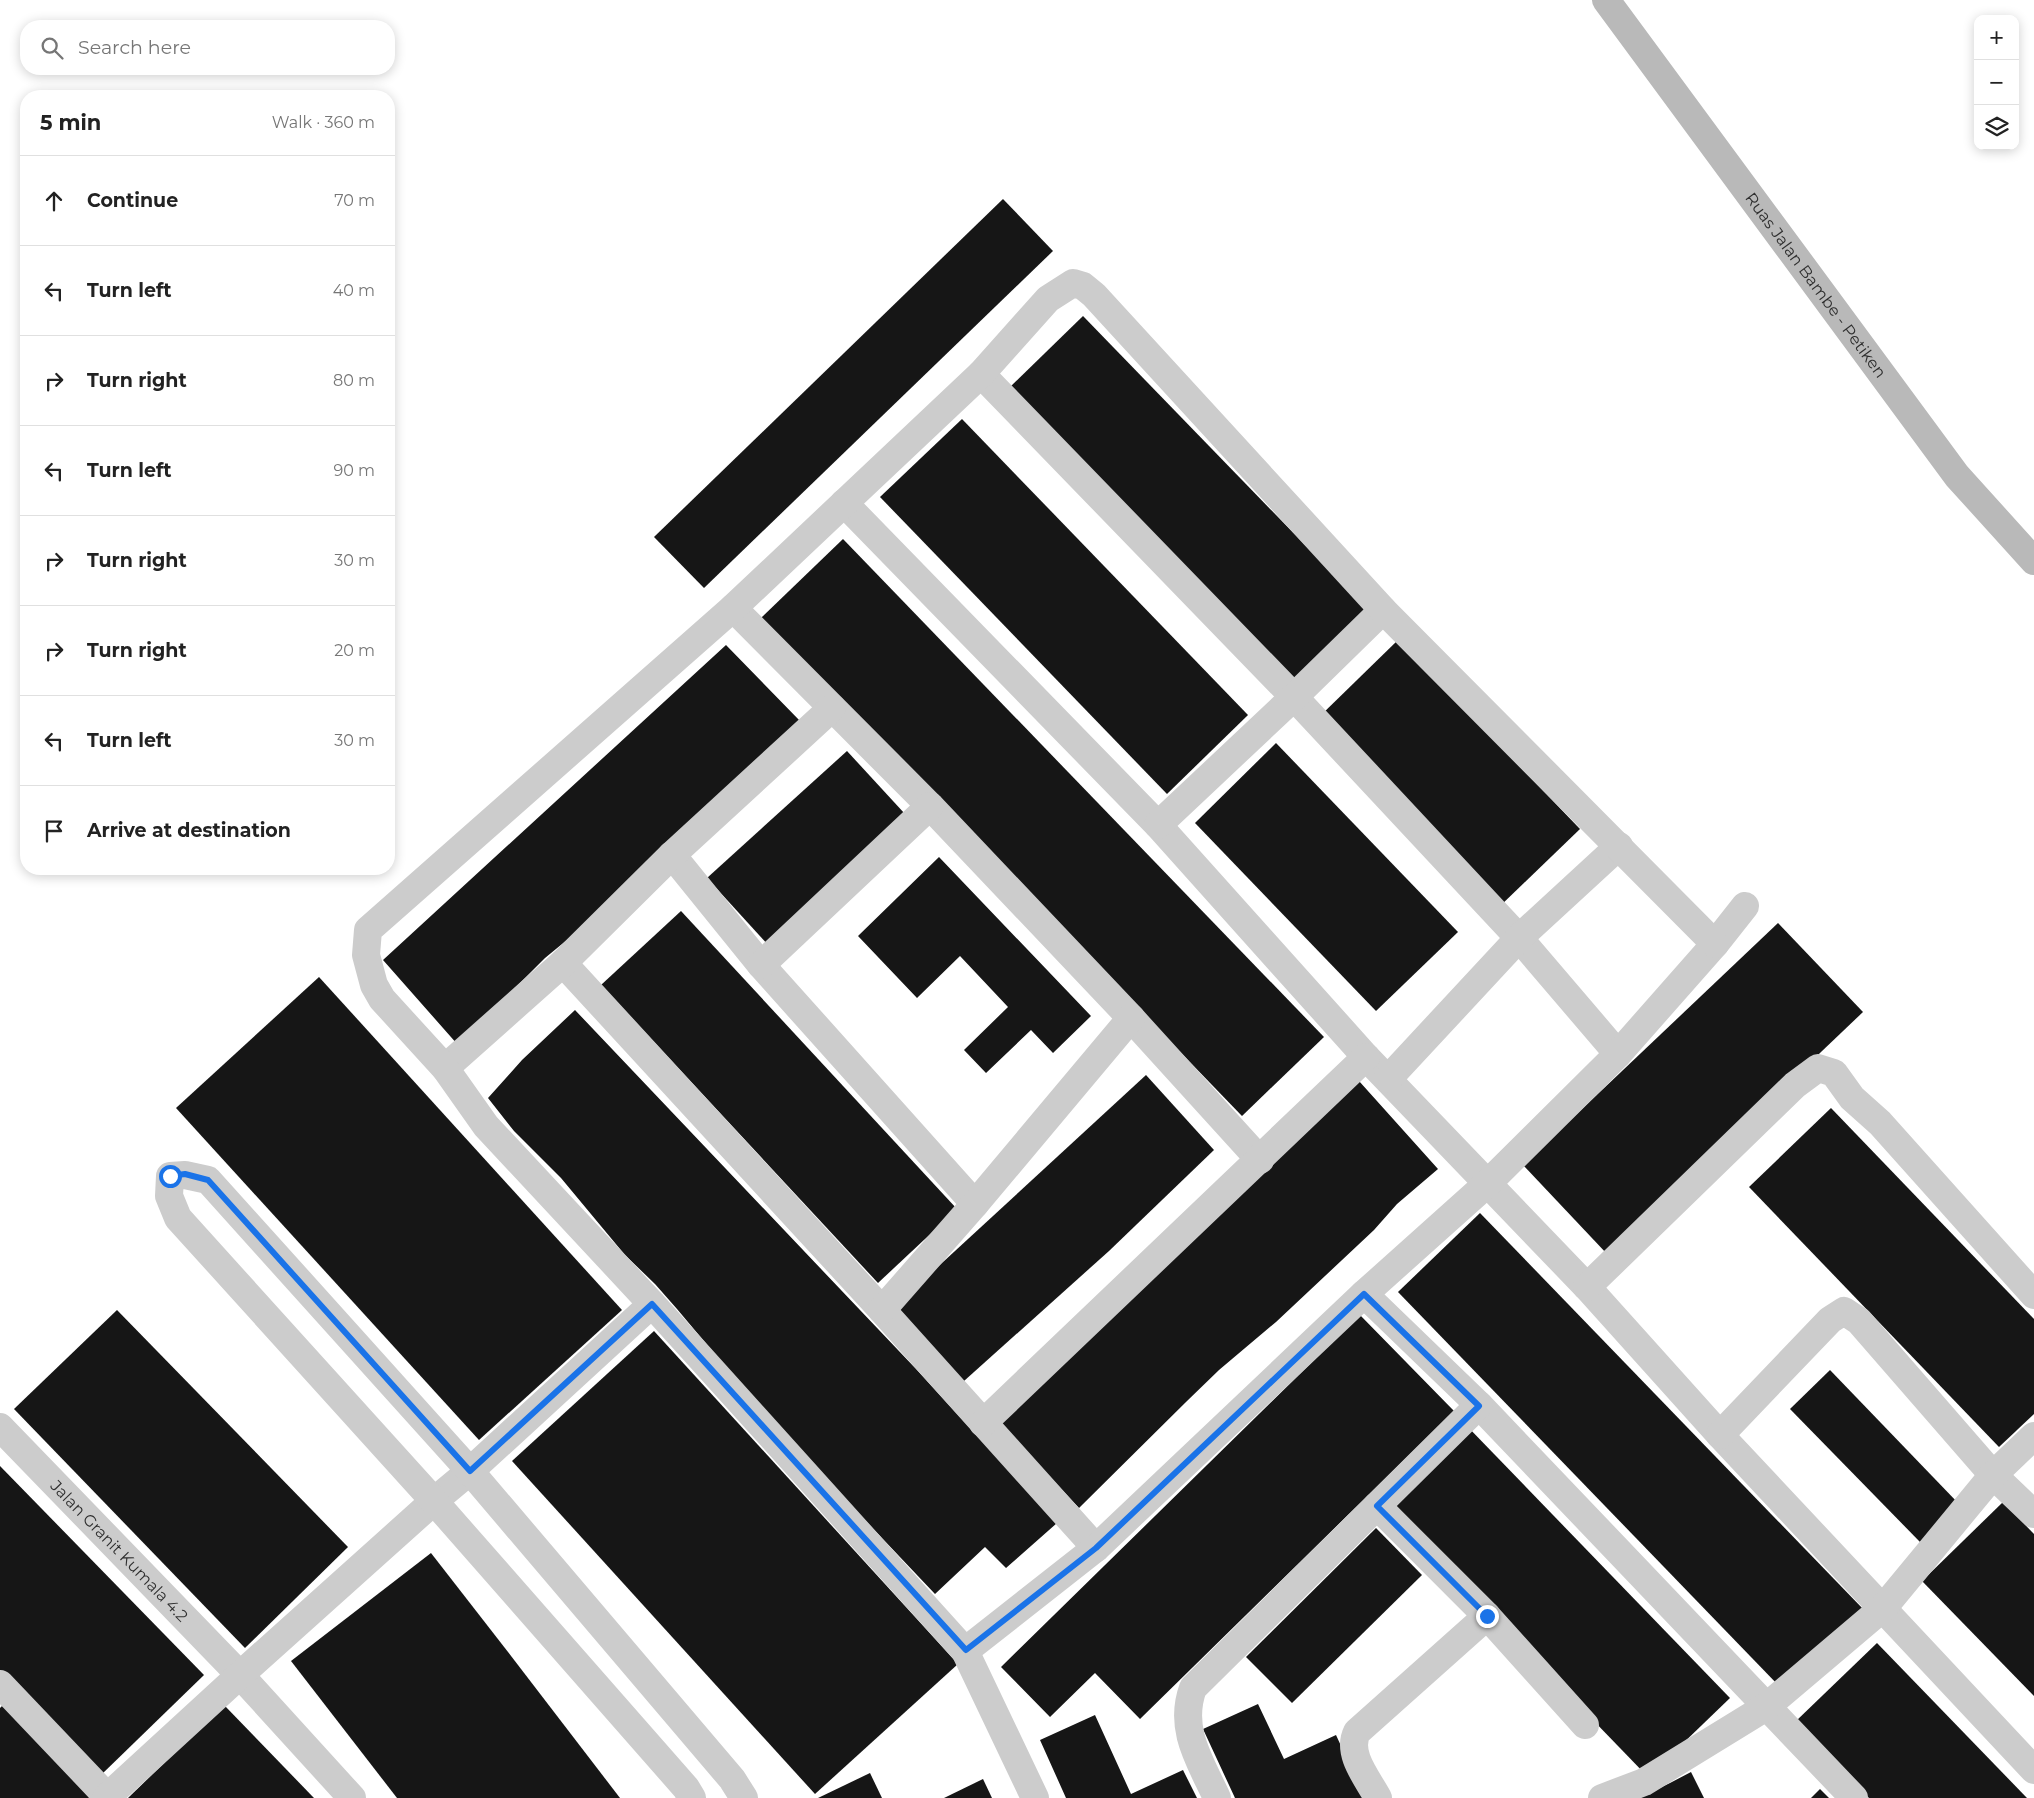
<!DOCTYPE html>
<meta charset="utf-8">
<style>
:root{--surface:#fff;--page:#f6f6f6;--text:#222;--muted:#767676;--line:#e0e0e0}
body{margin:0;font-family:Montserrat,sans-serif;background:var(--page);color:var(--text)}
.controls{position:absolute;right:15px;top:15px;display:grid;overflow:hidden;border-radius:10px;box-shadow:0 2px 12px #0003}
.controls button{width:45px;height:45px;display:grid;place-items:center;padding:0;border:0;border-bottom:1px solid var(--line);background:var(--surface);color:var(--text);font:25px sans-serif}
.stop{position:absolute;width:15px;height:15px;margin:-11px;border:4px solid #1a73e8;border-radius:50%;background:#fff}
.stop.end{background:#1a73e8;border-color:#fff;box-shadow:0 1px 5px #0008}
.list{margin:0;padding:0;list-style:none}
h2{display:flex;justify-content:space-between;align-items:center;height:65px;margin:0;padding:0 20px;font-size:21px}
h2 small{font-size:16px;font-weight:400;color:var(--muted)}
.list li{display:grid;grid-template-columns:32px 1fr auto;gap:15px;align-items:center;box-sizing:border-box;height:90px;padding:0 20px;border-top:1px solid var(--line)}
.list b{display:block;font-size:19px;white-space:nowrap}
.list em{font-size:16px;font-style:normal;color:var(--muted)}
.icon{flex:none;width:28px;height:28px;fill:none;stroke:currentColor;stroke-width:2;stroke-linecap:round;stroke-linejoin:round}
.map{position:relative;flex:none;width:2034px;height:1798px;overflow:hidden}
.search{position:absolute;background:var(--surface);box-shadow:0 2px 12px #0003;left:20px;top:20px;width:375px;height:55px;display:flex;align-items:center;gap:12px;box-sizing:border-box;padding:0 18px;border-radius:20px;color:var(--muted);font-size:19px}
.panel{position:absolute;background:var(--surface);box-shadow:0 2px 12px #0003;left:20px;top:90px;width:375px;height:785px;border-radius:20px}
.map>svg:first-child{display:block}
.building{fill:#161616}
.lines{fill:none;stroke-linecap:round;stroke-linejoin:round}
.street{stroke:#ccc;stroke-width:28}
.secondary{stroke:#b9b9b9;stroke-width:28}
.route{stroke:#1a73e8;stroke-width:6}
.labels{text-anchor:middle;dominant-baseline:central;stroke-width:5;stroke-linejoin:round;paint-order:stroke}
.street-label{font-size:16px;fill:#2f2f2f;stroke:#fff}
</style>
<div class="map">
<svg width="2034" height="1798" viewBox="0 0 2034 1798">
<rect width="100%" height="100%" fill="#fff"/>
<g class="building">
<path d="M1003,199L1053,251L704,588L654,537Z"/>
<path d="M1083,316L1370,612L1293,687L1011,386Z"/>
<path d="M962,419L1248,715L1167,794L880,497Z"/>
<path d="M843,539L1324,1037L1242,1116L761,618Z"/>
<path d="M1398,640L1580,829L1498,908L1317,719Z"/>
<path d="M726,645L800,721L612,903L545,958L458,1045L383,960Z"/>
<path d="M1276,743L1458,932L1376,1011L1195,823Z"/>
<path d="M847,751L905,814L769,946L707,878Z"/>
<path d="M939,857L1091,1016L1053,1053L1031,1030L986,1073L964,1050L1008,1007L960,956L917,998L858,936Z"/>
<path d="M681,911L957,1209L878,1283L601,985Z"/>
<path d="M1778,923L1863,1012L1608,1255L1523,1165Z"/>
<path d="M319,977L622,1310L479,1440L176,1108Z"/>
<path d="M575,1010L917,1370L1057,1523L1006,1568L985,1547L935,1594L772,1422L677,1309L655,1284L625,1255L561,1178L514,1131L488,1098L522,1060Z"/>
<path d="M1146,1075L1214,1150L1109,1251L964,1381L892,1309Z"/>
<path d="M1359,1081L1438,1169L1397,1204L1374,1230L1276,1322L1219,1370L1186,1402L1079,1508L994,1417Z"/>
<path d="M1831,1108L2034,1319V1414L1999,1447L1749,1187Z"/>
<path d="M1480,1213L1865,1611L1783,1690L1398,1292Z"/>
<path d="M117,1310L348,1547L245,1648L14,1409Z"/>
<path d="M1360,1315L1454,1411L1140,1719L1095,1673L1050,1717L1001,1667Z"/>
<path d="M654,1331L958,1664L815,1794L512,1461Z"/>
<path d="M1830,1370L1959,1504L1920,1542L1790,1409Z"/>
<path d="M1464,1423L1730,1698L1648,1777L1382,1502Z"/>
<path d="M0,1466L204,1675L101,1775L0,1671Z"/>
<path d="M2003,1502L2034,1534V1696L1922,1581Z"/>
<path d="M1376,1528L1422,1575L1292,1703L1246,1657Z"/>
<path d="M431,1553L508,1652L620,1798H397L291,1661Z"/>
<path d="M1877,1643L2027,1798H1869L1795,1722Z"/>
<path d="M4,1704L94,1798H0V1708Z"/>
<path d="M1258,1704L1284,1759L1336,1735L1365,1798H1235L1203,1729Z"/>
<path d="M224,1705L314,1798H128Z"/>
<path d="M1095,1715L1131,1794L1183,1770L1197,1798H1066L1040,1740Z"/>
<path d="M1691,1772L1704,1798H1639L1670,1783Z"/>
<path d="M870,1773L882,1798H818Z"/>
<path d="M983,1779L992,1798H944Z"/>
<path d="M1820,1789L1829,1798H1811Z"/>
</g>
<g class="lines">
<g class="street">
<path d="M981,374L1294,697L1519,938L1618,1054"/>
<path d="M844,503L1158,825L1366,1057L1587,1287L1720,1435L2034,1770"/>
<path d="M733,608L930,806L1131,1018L1260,1160"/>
<path d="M1158,825L1294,697L1383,610"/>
<path d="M672,855L761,965L975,1204"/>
<path d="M563,963L882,1310L1096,1548"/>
<path d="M761,965L930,806"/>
<path d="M445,1068L563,963L672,855L832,708"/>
<path d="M1388,1079L1519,938L1619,846"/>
<path d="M1587,1287L1795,1085L1818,1068L1834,1073L1852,1098L1880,1123L2034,1295"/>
<path d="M1364,1294L1479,1405L1854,1798"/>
<path d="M882,1310L975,1204L1131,1018"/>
<path d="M983,1423L1366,1057"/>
<path id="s1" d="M0,1427L240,1675L352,1798"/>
<path d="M1720,1435L1830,1320L1844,1311L1859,1321L1993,1475L2034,1514"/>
<path d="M1377,1506L1487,1616L1585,1725"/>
<path d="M965,1651L1096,1548L1364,1294L1488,1183L1618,1054L1715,944L1745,906"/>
<path d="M0,1684L99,1788L106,1798"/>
<path d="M106,1798L240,1675L434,1501L470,1471L652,1304"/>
<path d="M692,1798L686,1788L434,1501L178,1218L169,1196L170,1176L185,1175L208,1180L470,1471L732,1779L744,1798"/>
<path d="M1035,1798L965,1651L652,1304L486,1126L445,1068L382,999L374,985L366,955L368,930L733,608L981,374L1048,299L1073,283L1083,286L1094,295L1383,610L1715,944"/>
<path d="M1217,1798C1200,1761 1178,1729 1193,1688L1479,1405"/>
<path d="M1378,1798C1368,1779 1346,1754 1357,1732L1487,1616"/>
<path d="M1602,1798L1644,1782L1766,1707L1884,1607L1993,1475L2034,1436"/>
</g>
<path class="secondary" id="s2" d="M1606,0L1957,476L2034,561"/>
</g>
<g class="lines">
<path class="route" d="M170,1176L185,1174L208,1180L470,1471L652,1304L966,1650L1096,1548L1364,1294L1479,1406L1377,1506L1487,1616"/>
</g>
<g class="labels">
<g class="street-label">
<text stroke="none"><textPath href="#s2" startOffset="354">Ruas Jalan Bambe - Petiken</textPath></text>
<text stroke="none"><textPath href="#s1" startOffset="172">Jalan Granit Kumala 4.2</textPath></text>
</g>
</g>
</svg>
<div class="controls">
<button>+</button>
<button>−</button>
<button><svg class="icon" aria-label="layers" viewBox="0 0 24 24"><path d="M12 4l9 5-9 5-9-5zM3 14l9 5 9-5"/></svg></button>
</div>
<div class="stop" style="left:170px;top:1176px"></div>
<div class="stop end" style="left:1487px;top:1616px"></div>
<div class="search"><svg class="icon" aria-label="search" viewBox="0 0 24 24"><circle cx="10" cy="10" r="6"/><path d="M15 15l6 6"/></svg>Search here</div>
<section class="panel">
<h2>5 min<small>Walk · 360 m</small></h2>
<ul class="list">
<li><svg class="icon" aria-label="ahead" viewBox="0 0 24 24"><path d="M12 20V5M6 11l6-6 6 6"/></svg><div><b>Continue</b></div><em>70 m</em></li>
<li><svg class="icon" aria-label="left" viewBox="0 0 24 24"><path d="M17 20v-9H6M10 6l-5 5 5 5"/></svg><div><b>Turn left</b></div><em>40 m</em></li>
<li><svg class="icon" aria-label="right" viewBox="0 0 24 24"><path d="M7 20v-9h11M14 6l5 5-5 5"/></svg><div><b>Turn right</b></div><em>80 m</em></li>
<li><svg class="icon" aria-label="left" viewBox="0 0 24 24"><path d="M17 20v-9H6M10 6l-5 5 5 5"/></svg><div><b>Turn left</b></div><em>90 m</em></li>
<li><svg class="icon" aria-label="right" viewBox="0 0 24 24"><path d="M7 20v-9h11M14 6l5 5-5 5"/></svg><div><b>Turn right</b></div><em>30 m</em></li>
<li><svg class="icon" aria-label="right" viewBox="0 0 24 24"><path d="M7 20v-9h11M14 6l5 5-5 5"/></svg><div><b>Turn right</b></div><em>20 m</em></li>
<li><svg class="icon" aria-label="left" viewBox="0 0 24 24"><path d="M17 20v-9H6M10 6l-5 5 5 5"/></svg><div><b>Turn left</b></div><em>30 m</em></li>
<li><svg class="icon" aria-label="arrive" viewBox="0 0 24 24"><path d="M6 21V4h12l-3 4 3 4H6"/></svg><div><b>Arrive at destination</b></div></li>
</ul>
</section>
</div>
